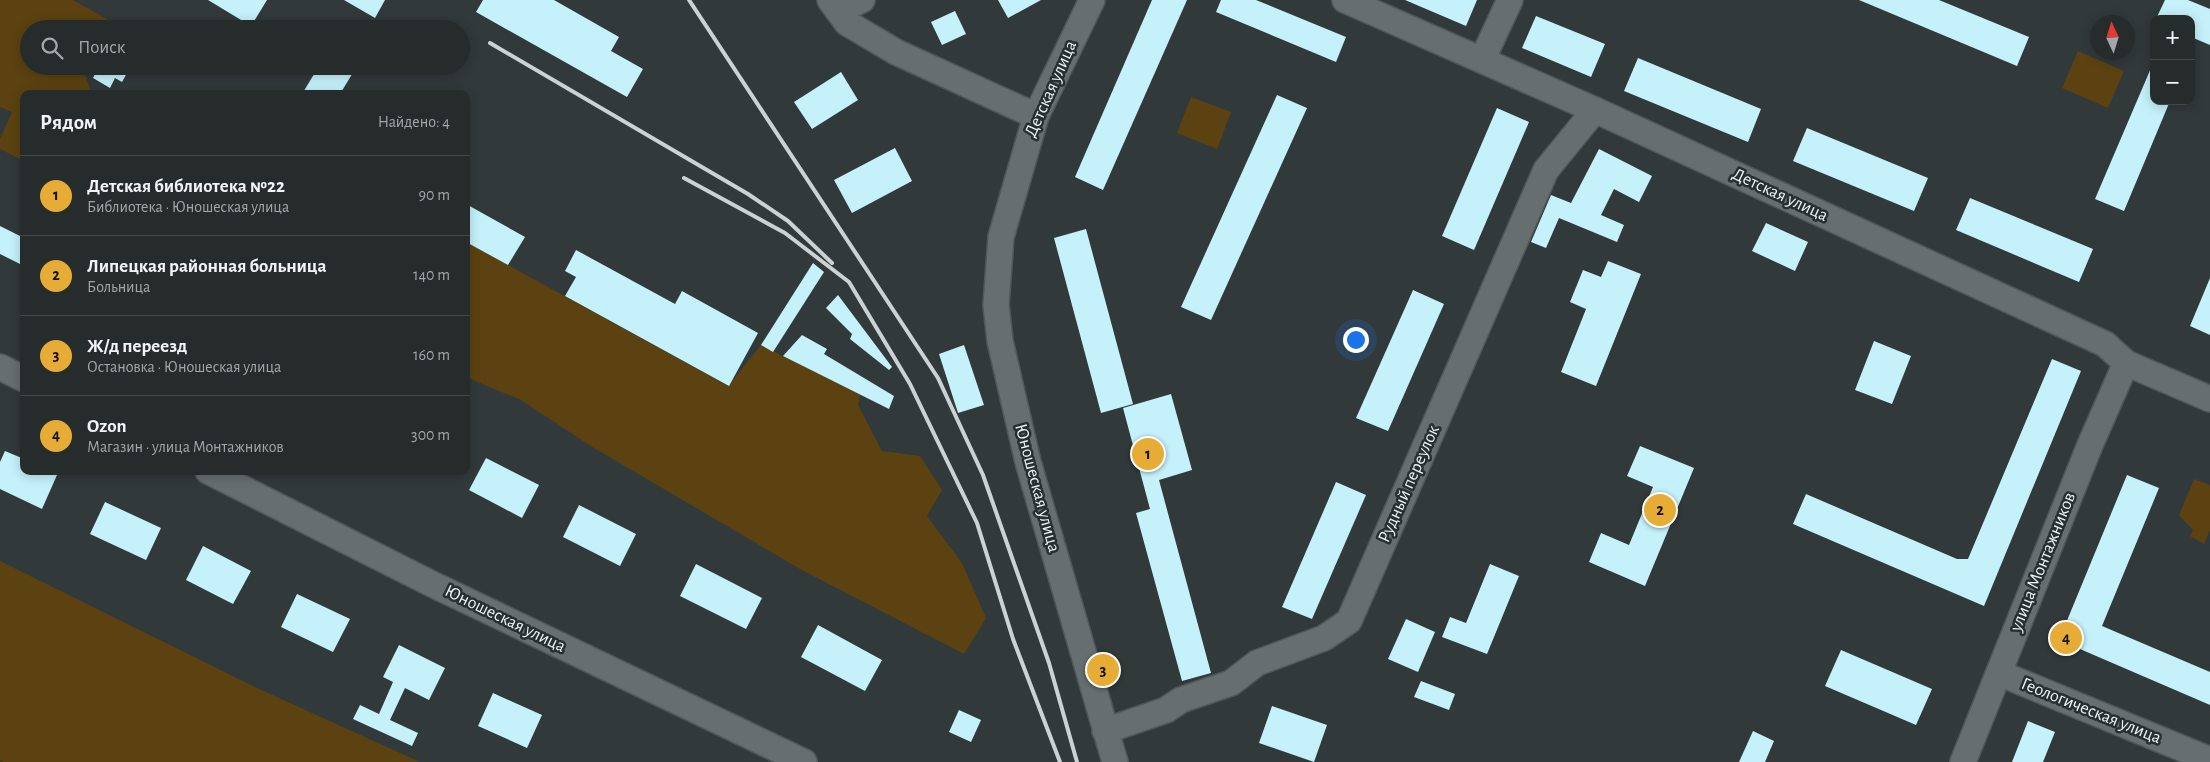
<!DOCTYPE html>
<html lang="ru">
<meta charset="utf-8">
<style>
:root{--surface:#262b2c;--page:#2e3334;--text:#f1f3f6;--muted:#a4a7a9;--line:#424748;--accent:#e6ac36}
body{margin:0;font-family:"Alegreya Sans",sans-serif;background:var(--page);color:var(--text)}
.controls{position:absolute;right:15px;top:15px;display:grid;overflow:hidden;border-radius:10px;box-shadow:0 2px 12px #0003}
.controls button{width:45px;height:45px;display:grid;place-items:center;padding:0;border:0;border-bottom:1px solid var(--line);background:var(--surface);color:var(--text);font:25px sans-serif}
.compass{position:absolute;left:2090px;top:15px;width:45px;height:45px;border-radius:50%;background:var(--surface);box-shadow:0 2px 12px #0003;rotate:356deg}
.you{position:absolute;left:1355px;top:339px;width:18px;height:18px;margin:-12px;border:4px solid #fff;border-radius:50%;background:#1a73e8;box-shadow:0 0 0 8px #1a73e833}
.badge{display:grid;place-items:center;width:32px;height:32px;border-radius:50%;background:var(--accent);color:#111;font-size:16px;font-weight:700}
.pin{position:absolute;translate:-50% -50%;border:2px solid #fff;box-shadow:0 1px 5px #0006}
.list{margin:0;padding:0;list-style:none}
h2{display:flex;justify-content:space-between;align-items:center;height:65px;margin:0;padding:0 20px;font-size:21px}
h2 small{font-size:16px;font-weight:400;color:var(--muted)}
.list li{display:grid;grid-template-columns:32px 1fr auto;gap:15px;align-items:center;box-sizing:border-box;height:80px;padding:0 20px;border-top:1px solid var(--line)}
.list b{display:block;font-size:19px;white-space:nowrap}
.list p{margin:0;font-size:16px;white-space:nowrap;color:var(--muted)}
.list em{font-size:16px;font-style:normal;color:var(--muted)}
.icon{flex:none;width:28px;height:28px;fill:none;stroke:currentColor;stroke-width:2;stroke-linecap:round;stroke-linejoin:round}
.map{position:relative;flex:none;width:2210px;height:762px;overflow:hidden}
.search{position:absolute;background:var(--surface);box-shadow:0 2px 12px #0003;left:20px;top:20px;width:450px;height:55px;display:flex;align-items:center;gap:12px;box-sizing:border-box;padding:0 18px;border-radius:28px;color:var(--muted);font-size:19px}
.panel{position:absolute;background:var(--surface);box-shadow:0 2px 12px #0003;left:20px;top:90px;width:450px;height:385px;border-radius:10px}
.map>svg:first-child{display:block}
.green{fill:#5b4210}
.building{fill:#c5f1fb}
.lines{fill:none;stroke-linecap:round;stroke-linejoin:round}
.minor-casing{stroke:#515758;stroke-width:28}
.minor{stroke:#666e70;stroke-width:25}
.rail{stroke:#ccd2d3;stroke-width:4}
.labels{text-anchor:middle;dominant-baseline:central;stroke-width:5;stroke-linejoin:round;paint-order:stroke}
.street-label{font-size:18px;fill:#edf2f3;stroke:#282f30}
</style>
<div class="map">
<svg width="2210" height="762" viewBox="0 0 2210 762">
<rect width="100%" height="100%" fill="#32393b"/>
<g class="green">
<path d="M0,0H73L112,22L108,29H29V66H85L83,70L92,94H24V161L0,149V139L12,112L0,107Z"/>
<path d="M2078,51L2124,71L2108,108L2062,88Z"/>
<path d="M1191,97L1231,112L1217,149L1177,133Z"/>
<path d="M466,242L728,386L761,345L860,395L858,405L882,451L920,456L942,490L927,516L962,563L986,618L964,654L800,569L589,445L521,400L466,377Z"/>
<path d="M2194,479L2210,485V530L2204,544L2190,536L2193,530L2179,515Z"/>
<path d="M0,561L257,688L420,762H4L0,760Z"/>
</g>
<g class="building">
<path d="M208,0H267L251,26Z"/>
<path d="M344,0H385L375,18Z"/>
<path d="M483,0H554L619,37L611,51L643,69L627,97L476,12Z"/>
<path d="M998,0H1041L1008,18Z"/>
<path d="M1152,0H1187L1103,190L1075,177Z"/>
<path d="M1221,0H1256L1346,37L1336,62L1216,12Z"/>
<path d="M1405,0H1477L1466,26Z"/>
<path d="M1859,0H1939L2029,37L2017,66Z"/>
<path d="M2165,0H2188L2210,9V45L2191,37V19H2156Z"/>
<path d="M955,11L966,34L942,45L931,22Z"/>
<path d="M1536,16L1605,44L1591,77L1522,48Z"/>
<path d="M1638,58L1761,109L1748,142L1624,91Z"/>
<path d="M2154,61V101H2170L2124,211L2095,199Z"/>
<path d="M94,66H131L122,82L115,78L110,88L93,78L98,68Z"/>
<path d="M319,66H357L340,94H302Z"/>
<path d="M841,72L858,100L812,129L794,102Z"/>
<path d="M1277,95L1307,108L1211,320L1181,307Z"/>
<path d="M1497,108L1529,122L1474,250L1442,236Z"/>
<path d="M1807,128L1928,178L1914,211L1793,161Z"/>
<path d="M895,148L912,181L852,213L834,180Z"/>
<path d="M1599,149L1652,176L1639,202L1614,189L1601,215L1624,225L1617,242L1559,218L1546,248L1531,242L1551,195L1571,203Z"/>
<path d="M1970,198L2093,249L2079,282L1956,230Z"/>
<path d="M466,204L525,237L508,265L466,242Z"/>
<path d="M1766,223L1808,242L1795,271L1752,251Z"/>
<path d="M0,226L24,238V266L0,254Z"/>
<path d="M1086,229L1133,404L1101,413L1054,238Z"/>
<path d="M576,250L675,304L682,291L758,333L729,386L565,296L576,277L565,271Z"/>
<path d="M1608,261L1641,274L1596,386L1561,372L1586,309L1570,302L1583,270L1601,277Z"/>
<path d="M813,263L824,272L773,352L761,345Z"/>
<path d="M2210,278V335L2190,326Z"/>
<path d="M1413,290L1444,304L1388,431L1356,418Z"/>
<path d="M838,295L892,367L889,370L850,339L852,334L826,308Z"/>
<path d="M802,335L827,349L824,354L894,396L889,409L783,356Z"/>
<path d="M1874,341L1911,356L1892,404L1855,390Z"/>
<path d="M964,345L984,405L958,413L939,354Z"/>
<path d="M2052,359L2081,371L1984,606L1793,524L1806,494L1957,559H1968Z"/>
<path d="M1171,394L1192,470L1159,480L1211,673L1182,681L1136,513L1150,509L1123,408Z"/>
<path d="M1640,446L1694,468L1645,586L1589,562L1601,533L1629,545L1653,487L1627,476Z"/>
<path d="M5,451L24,459V471H50L57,475L42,509L0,489V462Z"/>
<path d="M486,458L539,485L522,518L469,490Z"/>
<path d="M2127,475L2159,488L2102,626L2210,672V705L2059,640Z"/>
<path d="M1336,482L1366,495L1312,619L1282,607Z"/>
<path d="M105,502L161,528L146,560L90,534Z"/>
<path d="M579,505L636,534L620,566L563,537Z"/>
<path d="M203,546L251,571L233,604L186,580Z"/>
<path d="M696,564L762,598L746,629L680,596Z"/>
<path d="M1490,564L1519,576L1487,654L1442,637L1450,617L1466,623Z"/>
<path d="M297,594L350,619L333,652L281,627Z"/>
<path d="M1406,619L1435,632L1418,672L1388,659Z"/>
<path d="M818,625L882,660L865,691L801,657Z"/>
<path d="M399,645L445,668L429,700L405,688L390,720L418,733L412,746L353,719L360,705L379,714L393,682L383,677Z"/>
<path d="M1841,650L1932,689L1916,725L1825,686Z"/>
<path d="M1421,681L1455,694L1449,710L1414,697Z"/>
<path d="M493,693L542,715L527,748L478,726Z"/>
<path d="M1272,706L1327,725L1314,762L1259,743Z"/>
<path d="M959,710L981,720L971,742L949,732Z"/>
<path d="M2028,721L2055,732L2043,762H2012Z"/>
<path d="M1753,731L1774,741L1765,762H1739Z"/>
</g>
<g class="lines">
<g class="minor-casing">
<g id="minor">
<path d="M830,0L847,23L896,52L1036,116"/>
<path d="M1092,0L1036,116L1001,237L996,305L1000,341L1028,462L1115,762"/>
<path d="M1345,0L1595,110L2105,344L2126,363L2210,399"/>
<path d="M838,11L862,0"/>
<path d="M1482,60L1510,0"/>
<path d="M0,367L24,379"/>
<path d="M208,471L434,585L804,762"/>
<path d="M1999,673L2210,760"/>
<path d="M1105,731L1166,710L1181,700L1231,683L1257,663L1324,638L1349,621L1546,170L1595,110"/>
<path d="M1963,762L2090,445L2126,363"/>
</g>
</g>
<use href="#minor" class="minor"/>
<g class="rail">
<path d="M689,0L938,378L983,475L1049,663L1077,762"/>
<path d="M490,43L748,194L788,221L832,263"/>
<path d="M684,178L785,233L849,282L910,384L977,523L1013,639L1060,762"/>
</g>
</g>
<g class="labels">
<g class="street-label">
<text transform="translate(1051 89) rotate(-66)">Детская улица</text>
<text transform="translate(1780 195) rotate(25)">Детская улица</text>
<text transform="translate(1409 484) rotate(-66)">Рудный переулок</text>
<text transform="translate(1037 488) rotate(75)">Юношеская улица</text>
<text transform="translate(2043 562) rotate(-68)">улица Монтажников</text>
<text transform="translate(505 619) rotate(26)">Юношеская улица</text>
<text transform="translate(2091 711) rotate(22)">Геологическая улица</text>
</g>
</g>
</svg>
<div class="controls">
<button>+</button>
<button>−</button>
</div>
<svg class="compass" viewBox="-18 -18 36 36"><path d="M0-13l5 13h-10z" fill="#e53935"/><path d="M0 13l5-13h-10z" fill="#a4a7a9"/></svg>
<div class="you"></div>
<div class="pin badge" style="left:1148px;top:454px">1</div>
<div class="pin badge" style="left:1660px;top:510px">2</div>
<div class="pin badge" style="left:1103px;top:670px">3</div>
<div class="pin badge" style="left:2066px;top:638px">4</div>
<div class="search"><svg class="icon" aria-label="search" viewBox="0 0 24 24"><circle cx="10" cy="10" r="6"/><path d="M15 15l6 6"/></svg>Поиск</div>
<section class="panel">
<h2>Рядом<small>Найдено: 4</small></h2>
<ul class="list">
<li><span class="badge">1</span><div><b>Детская библиотека №22</b><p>Библиотека · Юношеская улица</p></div><em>90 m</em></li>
<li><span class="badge">2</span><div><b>Липецкая районная больница</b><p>Больница</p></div><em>140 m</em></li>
<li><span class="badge">3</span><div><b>Ж/д переезд</b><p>Остановка · Юношеская улица</p></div><em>160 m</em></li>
<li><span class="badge">4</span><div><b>Ozon</b><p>Магазин · улица Монтажников</p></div><em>300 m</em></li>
</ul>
</section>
</div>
